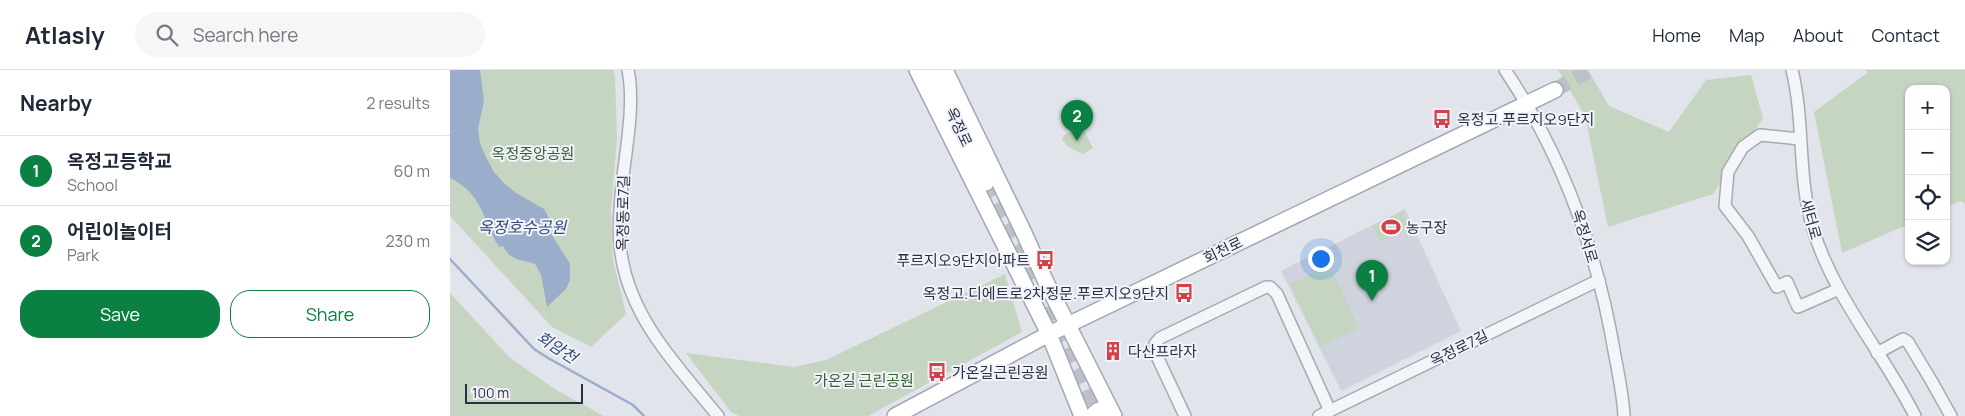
<!DOCTYPE html>
<meta charset="utf-8">
<style>
:root{--surface:#fff;--page:#f6f6f7;--text:#1f2937;--muted:#747a83;--line:#e0e1e3;--accent:#0b8043}
body{margin:0;font-family:Manrope,"Noto Sans KR",sans-serif;background:var(--page);color:var(--text)}
.controls{position:absolute;right:15px;top:15px;display:grid;overflow:hidden;border-radius:10px;box-shadow:0 1px 4px #0004}
.controls button{width:45px;height:45px;display:grid;place-items:center;padding:0;border:0;border-bottom:1px solid var(--line);background:var(--surface);color:var(--text);font:25px sans-serif}
.scale{position:absolute;left:15px;bottom:12px;width:118px;box-sizing:border-box;padding-left:5px;border:2px solid #283043;border-top:0;font-size:14px;line-height:18px;white-space:nowrap;color:#283043;-webkit-text-stroke:4px #f1f3f8;paint-order:stroke}
.you{position:absolute;left:870px;top:188px;width:18px;height:18px;margin:-12px;border:4px solid #fff;border-radius:50%;background:#1a73e8;box-shadow:0 0 0 8px #1a73e833}
.badge{display:grid;place-items:center;width:32px;height:32px;border-radius:50%;background:var(--accent);color:#fff;font-size:16px;font-weight:700}
.pin{position:absolute;translate:-50% -41px;filter:drop-shadow(0 1px 2px #0008)}
.pin::after{content:'';position:absolute;top:26px;width:18px;height:15px;background:inherit;clip-path:polygon(0 0,100% 0,50% 100%)}
.list{margin:0;padding:0;list-style:none}
h2{display:flex;justify-content:space-between;align-items:center;height:65px;margin:0;padding:0 20px;font-size:21px}
h2 small{font-size:16px;font-weight:400;color:var(--muted)}
.list li{display:grid;grid-template-columns:32px 1fr auto;gap:15px;align-items:center;box-sizing:border-box;height:70px;padding:0 20px;border-top:1px solid var(--line)}
.list b{display:block;font-size:19px;white-space:nowrap}
.list p{margin:0;font-size:16px;white-space:nowrap;color:var(--muted)}
.list em{font-size:16px;font-style:normal;color:var(--muted)}
.actions{display:flex;gap:10px;padding:15px 20px}
.actions a{flex:1;padding:11px 0;border:1px solid var(--accent);border-radius:20px;text-align:center;font-size:18px;color:var(--accent)}
.actions .main{background:var(--accent);color:#fff}
.icon{flex:none;width:28px;height:28px;fill:none;stroke:currentColor;stroke-width:2;stroke-linecap:round;stroke-linejoin:round}
.map{position:relative;flex:none;width:1515px;height:346px;overflow:hidden}
header{display:flex;align-items:center;gap:30px;box-sizing:border-box;height:70px;padding:0 25px;background:var(--surface);border-bottom:1px solid var(--line)}
header strong{font-size:24px}
nav{display:flex;gap:28px;margin-inline-start:auto;font-size:18px}
.search{width:350px;height:45px;background:var(--page);display:flex;align-items:center;gap:12px;box-sizing:border-box;padding:0 18px;border-radius:28px;color:var(--muted);font-size:19px}
main{display:flex}
aside{flex:1;background:var(--surface)}
.map>svg:first-child{display:block}
.built{fill:#cfd3dd}
.green{fill:#c5d5c2}
.water{fill:#9aaecc}
.lines{fill:none;stroke-linecap:round;stroke-linejoin:round}
.stream{stroke:#9aaecc;stroke-width:2.5}
.major-tunnel{stroke:#bcc0c9;stroke-width:15;stroke-dasharray:15 8;stroke-linecap:butt}
.minor-casing{stroke:#a6aab5;stroke-width:14}
.major-casing{stroke:#a0a7b7;stroke-width:18}
.minor{stroke:#f4f5f8;stroke-width:11}
.major{stroke:#fff;stroke-width:15}
.labels{text-anchor:middle;dominant-baseline:central;stroke-width:4;stroke-linejoin:round;paint-order:stroke}
.poi-label{font-size:15px;fill:#283043;stroke:#f1f3f8;text-anchor:start}
.street-label{font-size:15px;fill:#283043;stroke:#f1f3f8}
.park-label{font-size:15px;fill:#395f35;stroke:#f1f3f8}
.water-label{font-size:16px;font-style:italic;fill:#304b79;stroke:#f1f3f8}
</style>
<header>
<strong>Atlasly</strong>
<div class="search"><svg class="icon" aria-label="search" viewBox="0 0 24 24"><circle cx="10" cy="10" r="6"/><path d="M15 15l6 6"/></svg>Search here</div>
<nav><a>Home</a><a>Map</a><a>About</a><a>Contact</a></nav>
</header>
<main>
<aside>
<h2>Nearby<small>2 results</small></h2>
<ul class="list">
<li><span class="badge">1</span><div><b>옥정고등학교</b><p>School</p></div><em>60 m</em></li>
<li><span class="badge">2</span><div><b>어린이놀이터</b><p>Park</p></div><em>230 m</em></li>
</ul>
<div class="actions"><a class="main">Save</a><a>Share</a></div>
</aside>
<div class="map">
<svg width="1515" height="346" viewBox="0 0 1515 346">
<rect width="100%" height="100%" fill="#e1e4ea"/>
<path class="built" d="M955,139L1011,261L891,321L831,201Z"/>
<g class="green">
<path d="M0,0H163L165,6L167,69L161,140L163,190L176,244L141,277L102,257L0,146Z"/>
<path d="M1108,0H1138L1159,36L1219,62L1256,10L1301,5L1313,48L1263,124L1158,157L1135,46Z"/>
<path d="M1417,0H1515V134L1511,131L1496,137V19H1459V154L1392,183L1364,42L1417,3Z"/>
<path d="M630,57L633,58L643,78L633,84L617,76L612,69L614,65Z"/>
<path d="M952,142L960,158L930,172L922,156Z"/>
<path d="M879,195L909,258L870,277L840,214Z"/>
<path d="M555,204L572,262L418,346H289L281,342L236,283L344,297L376,290Z"/>
<path d="M0,223L60,288L108,321L154,346H0Z"/>
</g>
<path class="water" d="M0,0H30L34,31L28,59L30,73L36,87L44,102L53,112L66,123L94,139L99,148L100,162L120,194V210L116,219L97,237L91,205L85,194C71,188 62,193 53,176L49,177C32,149 33,124 0,108Z"/>
<g class="lines">
<path class="stream" d="M0,189L84,279L98,288L183,335L194,346"/>
<g class="major-tunnel">
<path d="M1105,20L1140,0"/>
<path d="M536,113L651,346"/>
</g>
<g class="minor-casing">
<g id="minor">
<path d="M178,0C185,34 176,79 172,114C170,138 167,165 172,189C183,252 230,299 268,346"/>
<path d="M1055,0C1113,86 1148,184 1165,286C1169,306 1173,326 1174,346"/>
<path d="M1342,0C1355,53 1347,106 1363,159C1384,228 1433,282 1465,346"/>
<path d="M1350,69L1310,65L1293,77L1278,102L1275,136L1298,166L1327,217L1337,212L1348,237L1389,219"/>
<path d="M1427,283L1453,269L1458,272L1482,312L1501,346"/>
<path d="M735,346L705,282V274L710,268L816,217H820L827,224L880,341"/>
<path d="M869,346L1149,210"/>
</g>
</g>
<g class="major-casing">
<g id="major">
<path d="M467,0L599,264L632,346"/>
<path d="M482,0L536,113"/>
<path d="M495,0L574,163L596,212L664,346"/>
<path d="M445,346L599,264L1105,20"/>
<path d="M642,346C649,337 655,338 663,346"/>
</g>
</g>
<use href="#minor" class="minor"/>
<use href="#major" class="major"/>
</g>
<defs>
<g id="bus-bare" transform="scale(1.5)"><path d="M-5-6H5V4H4V6H2V4H-2V6H-4V4H-5ZM-3.5-4V0h7V-4ZM-3.5 1.2v1.5H-2V1.2ZM2 1.2v1.5H3.5V1.2Z" fill="#d5414b" stroke="#f1f3f8" stroke-width="2.5" paint-order="stroke"/></g>
<g id="stadium-bare" transform="scale(1.5)"><path d="M0-5a6.5 5 0 1 0 0 10a6.5 5 0 1 0 0-10ZM-3.5-1.8h7v3.6h-7Z" fill="#d5414b" stroke="#f1f3f8" stroke-width="2.5" paint-order="stroke"/></g>
<g id="building-bare" transform="scale(1.5)"><path d="M-4-6H4V6H1V3H-1V6H-4ZM-2.5-4.3h1.7v1.8h-1.7ZM.8-4.3h1.7v1.8H.8ZM-2.5-1h1.7V.8h-1.7ZM.8-1h1.7V.8H.8Z" fill="#d5414b" stroke="#f1f3f8" stroke-width="2.5" paint-order="stroke"/></g>
</defs>
<g fill-rule="evenodd">
<use href="#bus-bare" x="992" y="49"/>
<use href="#stadium-bare" x="941" y="157"/>
<use href="#bus-bare" x="595" y="190"/>
<use href="#bus-bare" x="734" y="223"/>
<use href="#building-bare" x="663" y="281"/>
<use href="#bus-bare" x="487" y="302"/>
</g>
<g class="labels">
<g class="poi-label">
<text x="1007" y="49">옥정고.푸르지오9단지</text>
<text x="956" y="157">농구장</text>
<text x="580" y="190" text-anchor="end">푸르지오9단지아파트</text>
<text x="719" y="223" text-anchor="end">옥정고.디에트로2차정문.푸르지오9단지</text>
<text x="678" y="281">다산프라자</text>
<text x="502" y="302">가온길근린공원</text>
</g>
<g class="street-label">
<text transform="translate(509 57) rotate(65)">옥정로</text>
<text transform="translate(173 143) rotate(-89)">옥정동로7길</text>
<text transform="translate(1361 149) rotate(74)">새터로</text>
<text transform="translate(1135 166) rotate(73)">옥정서로</text>
<text transform="translate(773 180) rotate(-26)">회천로</text>
<text transform="translate(1009 278) rotate(-26)">옥정로7길</text>
</g>
<g class="park-label">
<text x="83" y="83">옥정중앙공원</text>
<text x="414" y="310">가온길 근린공원</text>
</g>
<g class="water-label">
<text x="72" y="157">옥정호수공원</text>
<text transform="translate(107 277) rotate(33)">회암천</text>
</g>
</g>
</svg>
<div class="controls">
<button>+</button>
<button>−</button>
<button><svg class="icon" aria-label="locate" viewBox="0 0 24 24"><circle cx="12" cy="12" r="6"/><path d="M12 2v4M12 18v4M2 12h4M18 12h4"/></svg></button>
<button><svg class="icon" aria-label="layers" viewBox="0 0 24 24"><path d="M12 4l9 5-9 5-9-5zM3 14l9 5 9-5"/></svg></button>
</div>
<div class="scale">100 m</div>
<div class="you"></div>
<div class="pin badge" style="left:922px;top:231px">1</div>
<div class="pin badge" style="left:627px;top:71px">2</div>
</div>
</main>
